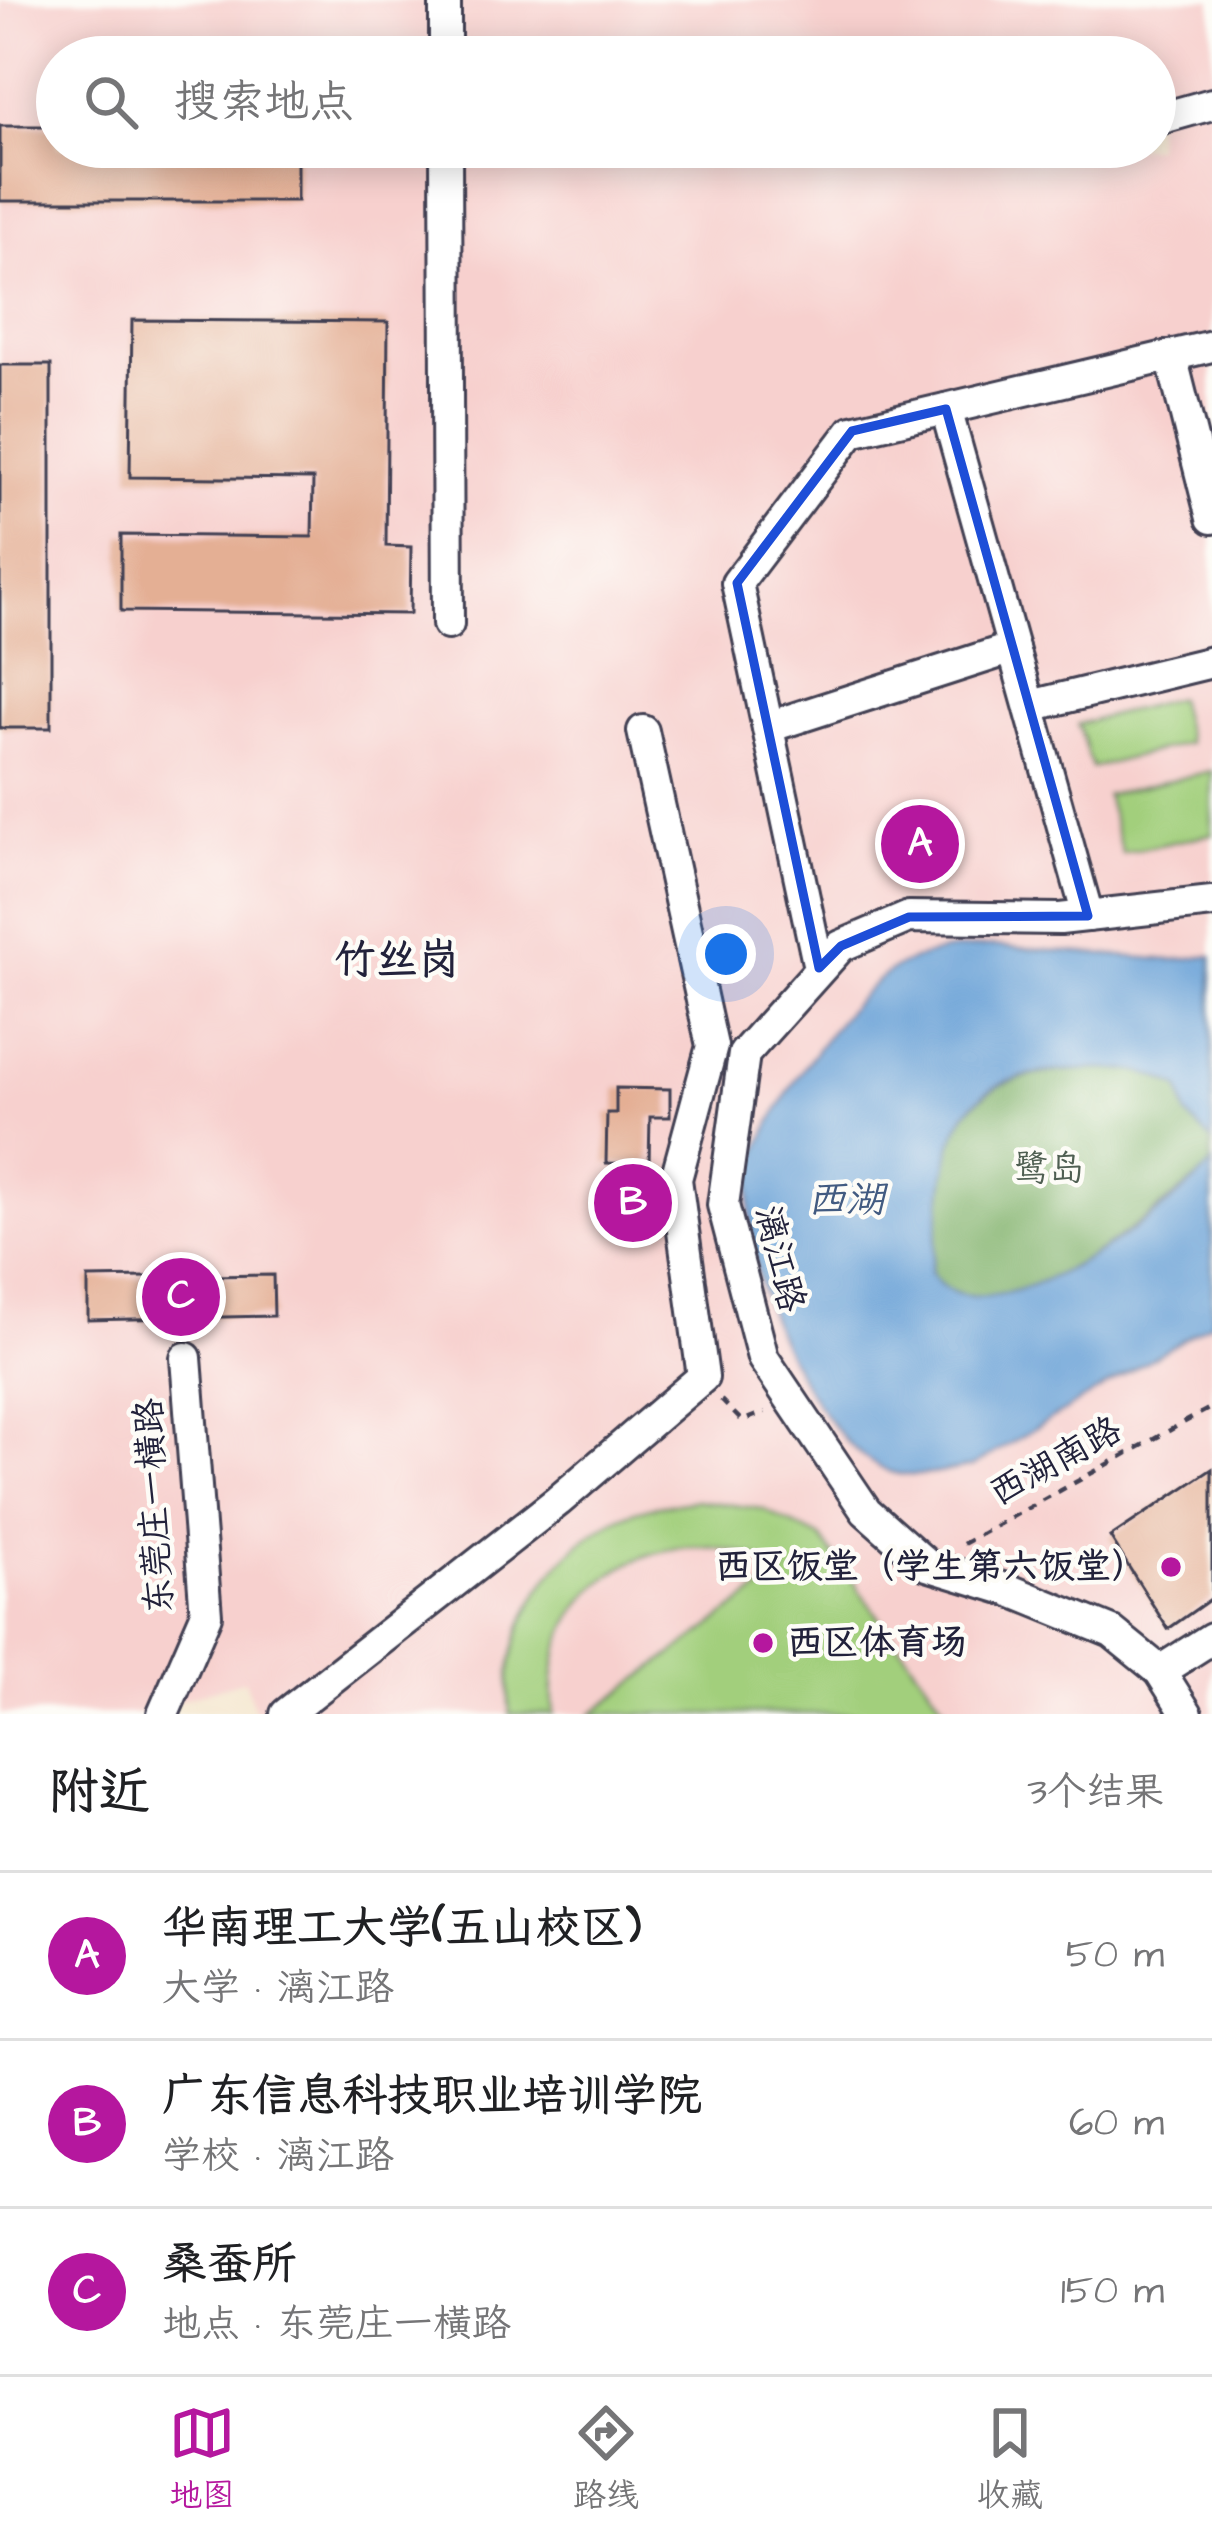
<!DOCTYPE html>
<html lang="zh">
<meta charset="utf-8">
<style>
:root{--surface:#fff;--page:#f6f6f6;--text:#202124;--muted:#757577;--line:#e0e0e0;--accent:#b5179e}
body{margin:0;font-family:"Architects Daughter","LXGW WenKai TC",sans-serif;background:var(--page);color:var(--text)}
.you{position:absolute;left:726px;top:954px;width:42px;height:42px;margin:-30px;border:9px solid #fff;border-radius:50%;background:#1a73e8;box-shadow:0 0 0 18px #1a73e833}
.badge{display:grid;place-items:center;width:78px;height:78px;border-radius:50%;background:var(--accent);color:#fff;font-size:39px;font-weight:700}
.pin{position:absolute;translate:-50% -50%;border:6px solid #fff;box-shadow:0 3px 12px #0006}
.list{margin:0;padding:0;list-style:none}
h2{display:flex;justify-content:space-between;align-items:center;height:156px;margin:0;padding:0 48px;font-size:51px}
h2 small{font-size:39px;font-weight:400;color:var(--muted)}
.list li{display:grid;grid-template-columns:78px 1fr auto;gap:36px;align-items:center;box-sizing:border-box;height:168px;padding:0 48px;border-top:3px solid var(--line)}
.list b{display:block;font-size:45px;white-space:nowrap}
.list p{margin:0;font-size:39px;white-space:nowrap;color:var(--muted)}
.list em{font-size:39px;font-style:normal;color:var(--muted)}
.icon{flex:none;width:66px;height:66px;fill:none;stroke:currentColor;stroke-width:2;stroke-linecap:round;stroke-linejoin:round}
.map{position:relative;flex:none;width:1212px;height:1714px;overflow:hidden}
.search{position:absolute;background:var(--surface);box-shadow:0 6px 30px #0003;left:36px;right:36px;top:36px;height:132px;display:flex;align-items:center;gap:30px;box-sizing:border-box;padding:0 42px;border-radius:66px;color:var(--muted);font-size:45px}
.sheet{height:660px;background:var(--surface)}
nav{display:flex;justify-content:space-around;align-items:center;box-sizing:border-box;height:168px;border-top:3px solid var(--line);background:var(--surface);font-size:33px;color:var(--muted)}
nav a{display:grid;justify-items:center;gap:6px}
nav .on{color:var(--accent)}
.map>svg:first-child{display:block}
.built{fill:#f7d0ce;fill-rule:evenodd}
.green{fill:#a2cf7c;stroke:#62785c;stroke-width:3}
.forest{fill:#81b26c;stroke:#526a54;stroke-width:3}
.water{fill:#69a1d7;stroke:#466289;stroke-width:3}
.building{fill:#e4af94}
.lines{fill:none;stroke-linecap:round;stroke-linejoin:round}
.minor-casing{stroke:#424052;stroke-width:36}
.path{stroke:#424052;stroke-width:4.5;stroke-dasharray:9 9;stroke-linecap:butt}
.minor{stroke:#fff;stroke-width:30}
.marked{fill:none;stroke:#1d4ed8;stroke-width:9;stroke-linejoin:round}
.poi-dot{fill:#b5179e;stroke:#fdfcf7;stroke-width:4.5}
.labels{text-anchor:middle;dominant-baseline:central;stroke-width:9;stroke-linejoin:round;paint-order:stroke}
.park-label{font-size:36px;fill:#4f5f52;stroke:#fdfcf7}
.street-label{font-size:36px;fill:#22223b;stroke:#fdfcf7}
.poi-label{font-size:36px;font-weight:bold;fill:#22223b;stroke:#fdfcf7;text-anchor:end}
.water-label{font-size:39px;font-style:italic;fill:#425b81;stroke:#fdfcf7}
.quarter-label{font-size:42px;font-weight:bold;fill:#22223b;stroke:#fdfcf7}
</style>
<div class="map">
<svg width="1212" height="1714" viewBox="0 0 1212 1714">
<rect width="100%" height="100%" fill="#fdfcf7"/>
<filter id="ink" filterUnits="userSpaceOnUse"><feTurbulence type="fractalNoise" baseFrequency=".00833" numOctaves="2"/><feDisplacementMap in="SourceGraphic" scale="24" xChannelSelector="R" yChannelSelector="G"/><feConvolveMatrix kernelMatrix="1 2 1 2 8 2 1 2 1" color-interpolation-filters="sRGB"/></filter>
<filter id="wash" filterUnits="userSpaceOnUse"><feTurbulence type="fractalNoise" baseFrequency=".004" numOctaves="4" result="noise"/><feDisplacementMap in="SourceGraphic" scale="48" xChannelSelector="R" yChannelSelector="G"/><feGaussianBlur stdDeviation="2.7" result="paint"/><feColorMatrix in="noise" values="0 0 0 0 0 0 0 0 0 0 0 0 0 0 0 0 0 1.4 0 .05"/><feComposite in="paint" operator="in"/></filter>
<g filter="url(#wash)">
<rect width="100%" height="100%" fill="#f5e8d1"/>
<path class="built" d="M0,0H1212V1714H256L245,1680L135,1714H0ZM57,57H1155V147H57Z"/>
<g class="green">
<path d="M1177,698L1188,743L1092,768L1078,724Z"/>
<path d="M1212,771V834L1122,853L1106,795Z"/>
<path d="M697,1500L762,1509L821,1538L950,1714H591L785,1572C673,1505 538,1580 554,1714H510C499,1631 554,1543 632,1512C652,1505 677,1504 697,1500Z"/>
</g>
<path class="forest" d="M1113,1068L1148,1073L1180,1088L1185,1108L1212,1141L1210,1168C1162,1207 981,1359 930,1272C938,1240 938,1212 942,1180C956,1075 1025,1072 1113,1068Z"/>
<path class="water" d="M994,946L1171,960L1212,956V1141L1187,1116L1180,1088C1147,1067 1111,1068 1073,1070C926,1076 954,1165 930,1272C978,1353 1171,1212 1212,1164V1322L973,1466C948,1471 916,1480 891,1472C840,1457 785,1358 768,1309C753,1268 746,1217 752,1174C760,1120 843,1003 889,972C921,951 957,948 994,946Z"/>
<g id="blocks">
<g class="building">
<path d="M0,126H57V147H297V201H0Z"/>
<path d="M132,320L388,322L386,546L411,547L410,614L121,611V535L312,537L313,479L130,477Z"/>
<rect x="0" y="365" width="51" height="363"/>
<path d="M616,1088L670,1089V1117H650L649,1164L606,1163L607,1113H616Z"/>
<path d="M273,1275L274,1316L88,1320V1278Z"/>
<path d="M1212,1469V1598L1168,1629L1110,1537Z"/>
</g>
</g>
</g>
<g filter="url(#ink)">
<use href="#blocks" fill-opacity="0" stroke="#424052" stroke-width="3"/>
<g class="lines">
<g class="minor-casing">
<g id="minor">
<path d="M445,0V57"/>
<path d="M1155,120L1212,104"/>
<path d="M446,147L448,624"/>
<path d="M1060,147H1062"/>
<path d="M1171,356L1212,518"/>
<path d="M946,409L1088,916"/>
<path d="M1030,706L1212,662"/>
<path d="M768,727L1013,648"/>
<path d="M819,968L737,583L852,431L1212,346"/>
<path d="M1160,1671L1212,1638"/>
<path d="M163,1714L206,1615L186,1358"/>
<path d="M286,1714L558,1501L703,1377L676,1179L712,1046L643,731"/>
<path d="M1187,1714L1160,1671L1112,1632L1009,1590L927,1565L866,1511L763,1358L723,1205L744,1054L841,946L909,917L1060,919L1212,902"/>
</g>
</g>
<g class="path">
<path d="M721,1400L742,1421L765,1412"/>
<path d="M963,1544L1212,1407"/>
</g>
<use href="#minor" class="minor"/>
</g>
</g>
<path class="marked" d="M946,409L1088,916L909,917L841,946L819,968L737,583L852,431Z"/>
<g class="poi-dot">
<circle cx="1171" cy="1567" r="12"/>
<circle cx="763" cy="1643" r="12"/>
</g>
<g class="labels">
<g class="park-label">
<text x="1049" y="1169">鹭岛</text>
</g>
<g class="street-label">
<text transform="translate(779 1259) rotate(76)">漓江路</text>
<text transform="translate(1056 1462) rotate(-29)">西湖南路</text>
<text transform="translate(155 1506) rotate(-93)">东莞庄一横路</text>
</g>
<g class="poi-label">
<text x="1147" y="1567">西区饭堂（学生第六饭堂）</text>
<text x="787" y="1643" text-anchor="start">西区体育场</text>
</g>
<g class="water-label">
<text x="846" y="1201">西湖</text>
</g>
<g class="quarter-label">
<text x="397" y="961">竹丝岗</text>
</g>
</g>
</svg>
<div class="you"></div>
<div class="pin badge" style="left:920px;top:844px">A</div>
<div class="pin badge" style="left:633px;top:1203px">B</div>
<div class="pin badge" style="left:181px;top:1297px">C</div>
<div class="search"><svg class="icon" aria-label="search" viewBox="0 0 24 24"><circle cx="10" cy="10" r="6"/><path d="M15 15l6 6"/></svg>搜索地点</div>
</div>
<section class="sheet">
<h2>附近<small>3个结果</small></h2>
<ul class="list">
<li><span class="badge">A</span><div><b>华南理工大学(五山校区)</b><p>大学 · 漓江路</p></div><em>50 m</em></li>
<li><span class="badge">B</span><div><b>广东信息科技职业培训学院</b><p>学校 · 漓江路</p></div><em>60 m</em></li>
<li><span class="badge">C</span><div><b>桑蚕所</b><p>地点 · 东莞庄一横路</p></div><em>150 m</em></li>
</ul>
</section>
<nav>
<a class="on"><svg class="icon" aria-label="map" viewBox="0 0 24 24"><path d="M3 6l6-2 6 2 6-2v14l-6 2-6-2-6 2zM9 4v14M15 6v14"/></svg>地图</a>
<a><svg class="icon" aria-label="directions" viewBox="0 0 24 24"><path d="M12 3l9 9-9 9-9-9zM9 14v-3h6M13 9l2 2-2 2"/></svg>路线</a>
<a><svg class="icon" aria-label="saved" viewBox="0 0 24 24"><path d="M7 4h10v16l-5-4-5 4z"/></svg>收藏</a>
</nav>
